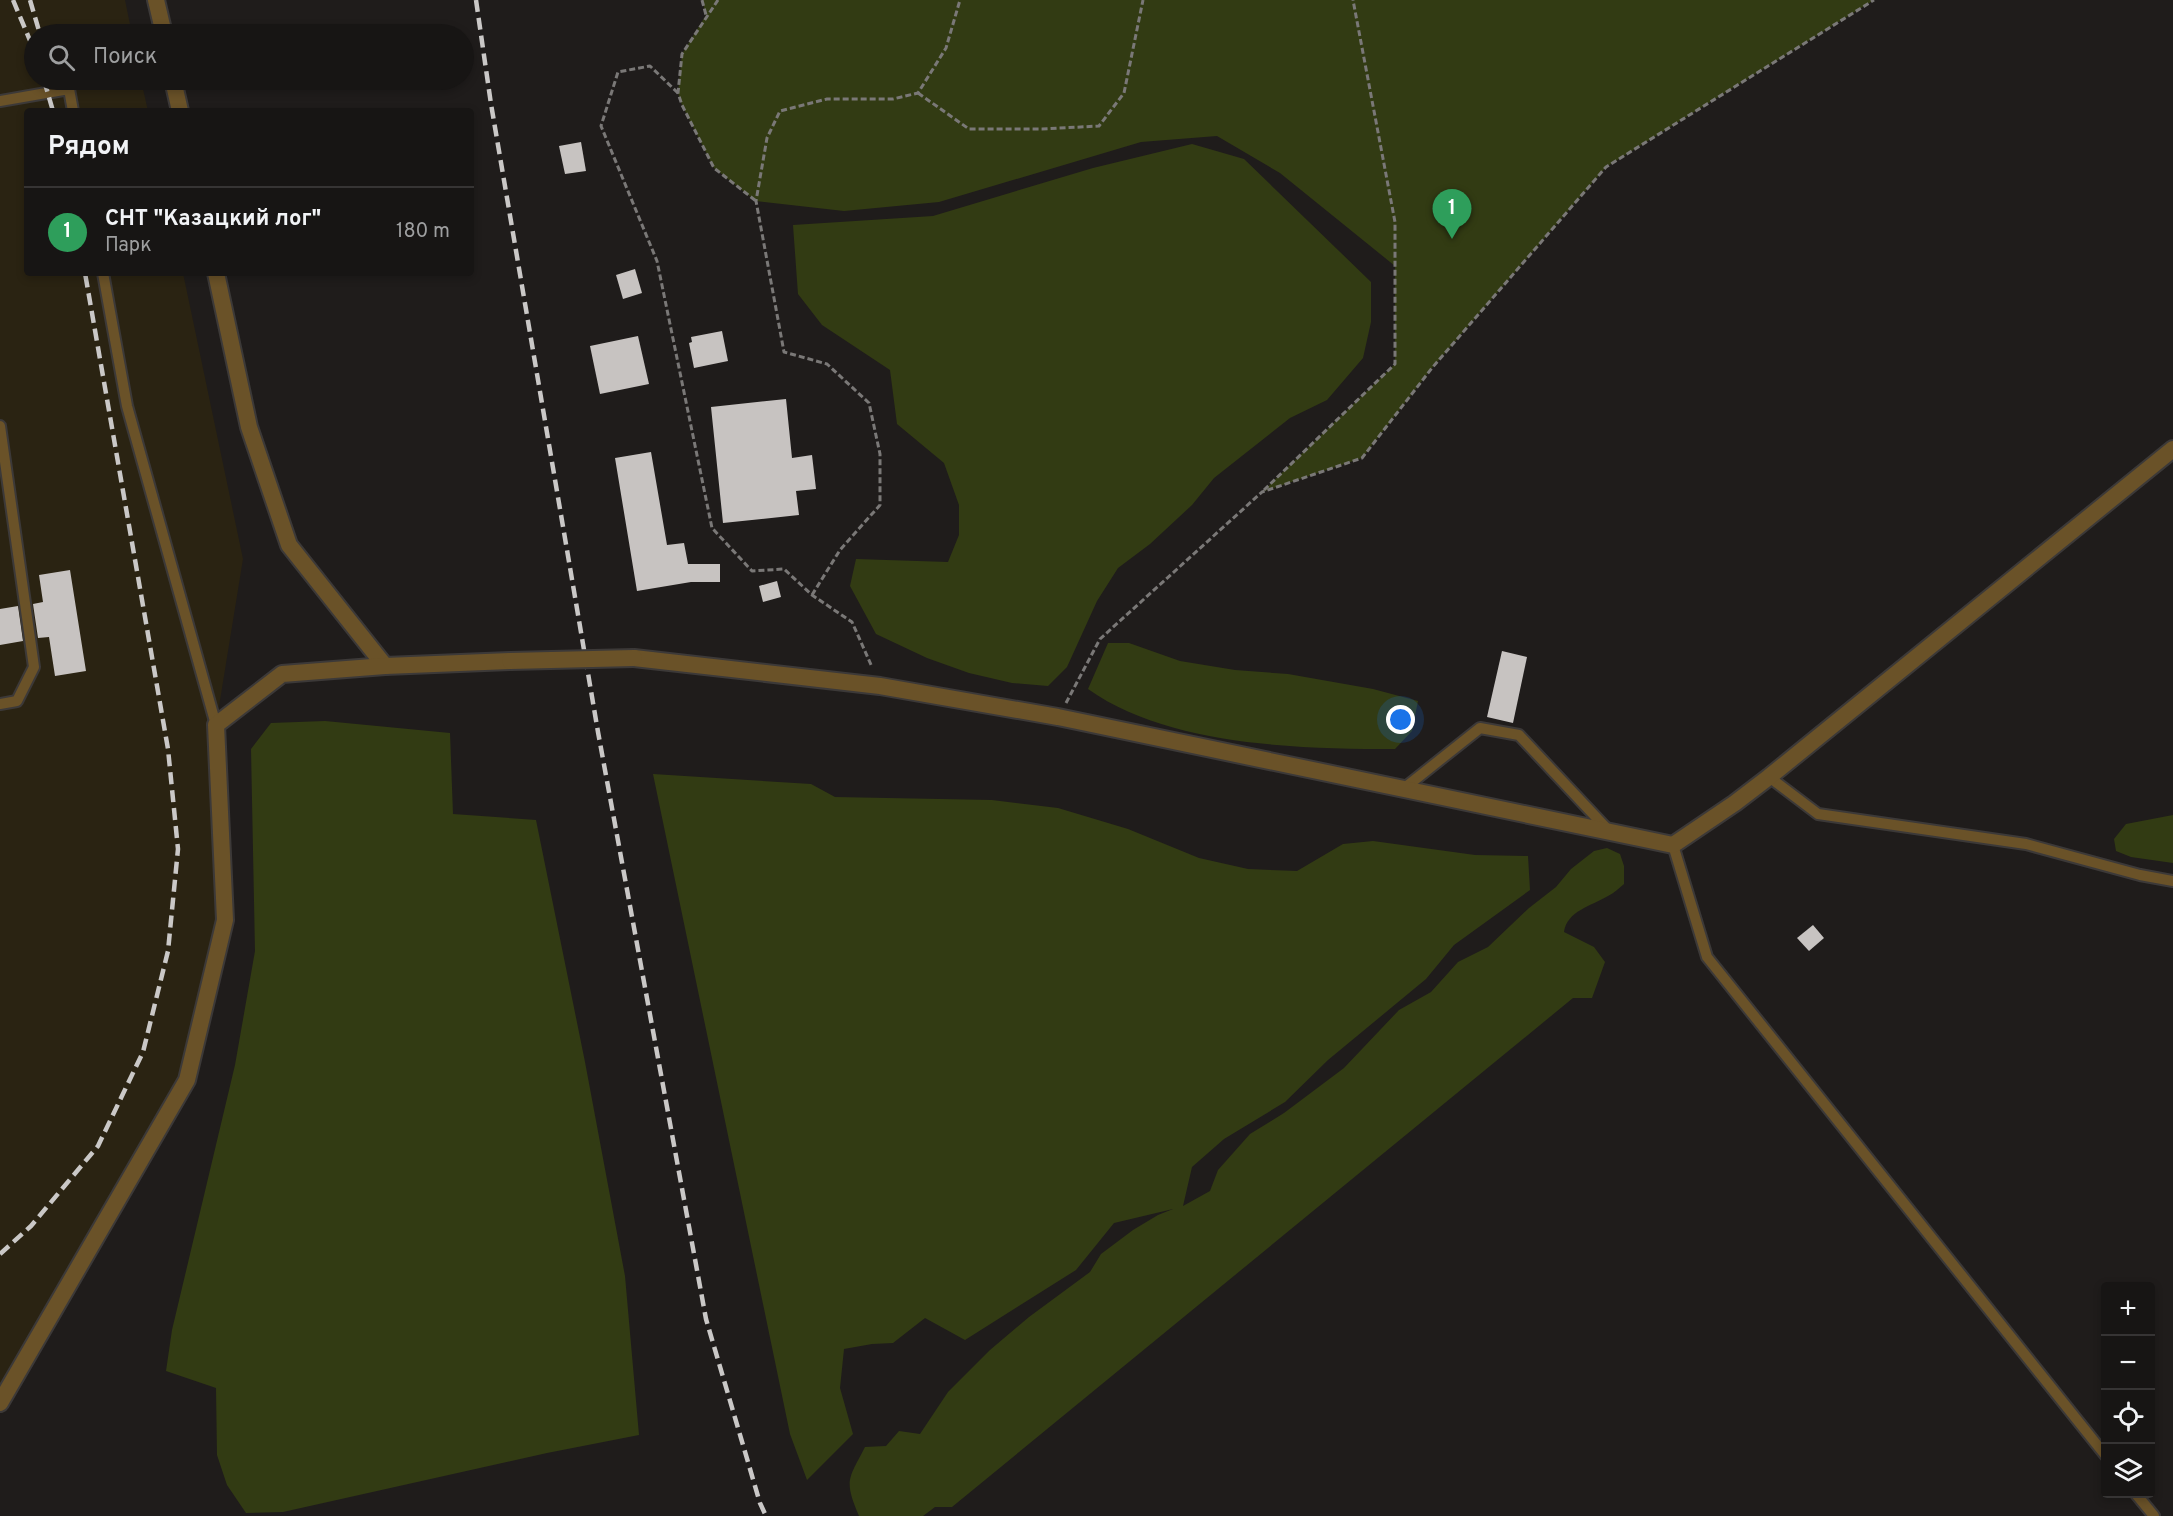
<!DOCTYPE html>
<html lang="ru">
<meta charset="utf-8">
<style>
:root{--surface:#171514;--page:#201e1d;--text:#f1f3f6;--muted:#9e9fa0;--line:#363434;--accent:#2563eb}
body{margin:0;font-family:Overpass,sans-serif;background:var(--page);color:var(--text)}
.controls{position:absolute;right:18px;bottom:18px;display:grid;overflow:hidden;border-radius:6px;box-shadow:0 3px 9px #0003}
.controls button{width:54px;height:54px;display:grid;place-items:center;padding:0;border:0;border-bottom:2px solid var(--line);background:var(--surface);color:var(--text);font:30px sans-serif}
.you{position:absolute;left:1401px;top:720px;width:21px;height:21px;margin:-15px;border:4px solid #fff;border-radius:50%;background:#1a73e8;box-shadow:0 0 0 9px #1a73e833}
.badge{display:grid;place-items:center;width:39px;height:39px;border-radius:50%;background:var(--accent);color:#fff;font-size:20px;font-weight:700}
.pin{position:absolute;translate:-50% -50px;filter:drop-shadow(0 2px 3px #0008)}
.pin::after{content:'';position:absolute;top:32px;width:21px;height:18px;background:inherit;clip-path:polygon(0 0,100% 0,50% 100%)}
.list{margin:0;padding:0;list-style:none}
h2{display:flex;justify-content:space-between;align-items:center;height:78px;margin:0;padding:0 24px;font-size:26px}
h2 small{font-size:20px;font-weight:400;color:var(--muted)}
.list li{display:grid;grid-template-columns:39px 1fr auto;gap:18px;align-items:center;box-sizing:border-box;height:90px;padding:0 24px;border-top:2px solid var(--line)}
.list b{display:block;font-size:22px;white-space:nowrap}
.list p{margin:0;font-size:20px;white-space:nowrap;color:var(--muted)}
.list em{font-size:20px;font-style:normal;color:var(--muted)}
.icon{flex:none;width:33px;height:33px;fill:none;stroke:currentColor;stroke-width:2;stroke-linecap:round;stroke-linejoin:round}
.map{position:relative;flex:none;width:2173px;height:1516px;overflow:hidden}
.search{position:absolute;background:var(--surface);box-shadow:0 3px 9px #0003;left:24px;top:24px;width:450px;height:66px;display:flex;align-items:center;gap:15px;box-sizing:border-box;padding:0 21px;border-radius:33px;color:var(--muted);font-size:22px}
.panel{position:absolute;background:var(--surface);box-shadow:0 3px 9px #0003;left:24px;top:108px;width:450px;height:168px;border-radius:6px}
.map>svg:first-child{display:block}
.industrial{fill:#2a2312}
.green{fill:#323b13}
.building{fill:#c7c3c1}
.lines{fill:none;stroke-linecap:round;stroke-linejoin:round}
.service-casing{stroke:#3c3938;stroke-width:14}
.tertiary-casing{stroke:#3c3938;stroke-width:20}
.path{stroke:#7a7877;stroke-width:3;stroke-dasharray:6 3;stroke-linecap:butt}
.service{stroke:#6a5228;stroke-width:10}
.tertiary{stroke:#6a5228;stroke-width:16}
.rail{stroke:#cac8c7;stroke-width:4.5;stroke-dasharray:12 6;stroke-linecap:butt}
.tertiary-bridge-casing{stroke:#3c3938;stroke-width:20;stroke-linecap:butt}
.tertiary-bridge{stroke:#6a5228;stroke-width:16}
</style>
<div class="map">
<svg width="2173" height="1516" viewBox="0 0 2173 1516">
<rect width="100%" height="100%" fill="#1f1c1b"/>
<path class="industrial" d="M0,0H125L132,34H34V80H141L148,111H27V273H183L243,559L216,725L225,920L187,1080L0,1403Z"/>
<g class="green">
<path d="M702,0H1874L1606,167L1432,368L1362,458L1262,492L1395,364V266L1280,173L1217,136L1141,142L939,202L844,211L756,201L714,168L682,105L678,93L682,54L706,15Z"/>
<path d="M1192,144L1244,159L1371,282V322L1363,358L1327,400L1290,418L1214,478L1192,505L1150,544L1118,568L1097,601L1067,667L1048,686L1012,683L969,673L927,658L876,634L850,586L856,559L948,562L959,535V505L944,463L897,424L890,370L822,325L798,294L793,225L933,216L1093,168Z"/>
<path d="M1108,643H1129L1180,661L1235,670L1288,674L1373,689L1418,701L1412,731L1395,749C1299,749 1168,746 1088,689Z"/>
<path d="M325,721L450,733L453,814L536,820L585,1062L625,1276L639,1435L547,1453L283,1512L246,1513L227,1485L217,1455L216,1388L166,1371L172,1330L235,1065L255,951L251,749L271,723Z"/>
<path d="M653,774L811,784L835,797L992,800L1058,808L1128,829L1199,858L1248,869L1297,871L1343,844L1373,841L1475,855L1528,856L1530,890L1454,945L1426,979L1328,1060L1285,1102L1224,1139L1192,1167L1183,1206L1210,1191L1218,1170L1250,1134L1284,1113L1344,1068L1399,1010L1431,992L1458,962L1488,947L1529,908L1556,887L1571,869L1594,851L1607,848L1620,854L1624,866V884C1619,888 1614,893 1608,896C1591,906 1567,911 1564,932L1594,947L1605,962L1592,998H1573L952,1507H935L923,1516H859C844,1480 848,1480 865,1447L886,1446L899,1431L920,1434L948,1392L990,1350L1029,1317L1090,1272L1101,1254L1133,1230L1158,1215L1173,1209L1114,1223L1076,1270L965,1340L925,1318L893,1343L872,1344L844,1349L840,1388L853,1434L807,1480L790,1434Z"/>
<path d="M2173,815V863L2131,857L2116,851L2114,839L2126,824Z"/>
</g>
<g class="building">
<path d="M581,142L586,171L565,174L559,146Z"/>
<path d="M635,269L642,293L623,299L616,275Z"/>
<path d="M722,331L728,361L694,368L689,343L692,342L691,337Z"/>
<path d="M638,336L649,384L600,394L590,346Z"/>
<path d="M786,399L792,458L812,455L816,489L796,491L799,515L723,523L711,407Z"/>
<path d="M651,452L667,545L684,543L688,564H720V582H691L637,591L615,458Z"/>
<path d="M70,570L86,671L55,676L49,637L38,638L33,604L43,602L39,575Z"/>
<path d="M777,581L781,597L763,602L759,586Z"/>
<path d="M18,606L23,641L0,645V609Z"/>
<path d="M1502,651L1527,657L1513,723L1487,717Z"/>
<path d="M1813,925L1824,938L1809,951L1797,938Z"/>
</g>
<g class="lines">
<g class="service-casing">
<g id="service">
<path d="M0,101L69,89L73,111"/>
<path d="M103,273L127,406L216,725"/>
<path d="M0,426L34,667L17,701L0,704"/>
<path d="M1769,777L1818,814L2026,844L2140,875L2173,881"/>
<path d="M1402,790L1480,728L1519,735L1610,832"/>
<path d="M1673,845L1707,957L2106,1456"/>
<path d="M2136,1494L2154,1516"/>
</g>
</g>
<g class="tertiary-casing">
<g id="tertiary">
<path d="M156,0L164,34"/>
<path d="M173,80L180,111"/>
<path d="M216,273L249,427L289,545L385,666"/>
<path d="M634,658L880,686L1058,717L1673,845L1735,803L1769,777L2173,449"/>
<path d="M0,1403L187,1080L225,920L216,725L282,674L385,666L510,661"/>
</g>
</g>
<g class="path">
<path d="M702,0L706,15"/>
<path d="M718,0L682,54L678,93L682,105L714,168L756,201"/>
<path d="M678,93L650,66L618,72L601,126L657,261L712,528L752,571L784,569L812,595L852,622L872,667"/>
<path d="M918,93L969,129H1042L1099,126L1124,93L1143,0"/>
<path d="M1264,490L1395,364V222L1353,0"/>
<path d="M812,595L840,550L880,505V454L869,403L827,364L784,352L756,201L767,138L780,111L827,99H893L918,93L946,48L960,0"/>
<path d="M1066,703L1100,639L1262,492L1362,458L1432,368L1606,167L1874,0"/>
</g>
<use href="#service" class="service"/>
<use href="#tertiary" class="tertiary"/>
<g class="rail">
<path d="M13,0L34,50"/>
<path d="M30,0L40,34"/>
<path d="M476,0L491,104L598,732L706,1319L760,1503L766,1516"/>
<path d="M44,80L53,111"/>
<path d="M0,1254L31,1226L98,1146L143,1052L168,951L178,849L168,749L85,273"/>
</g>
<g class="tertiary-bridge-casing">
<path id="tertiary-bridge" d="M510,661L634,658"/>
</g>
<use href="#tertiary-bridge" class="tertiary-bridge"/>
</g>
</svg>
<div class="controls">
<button>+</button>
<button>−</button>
<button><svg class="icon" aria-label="locate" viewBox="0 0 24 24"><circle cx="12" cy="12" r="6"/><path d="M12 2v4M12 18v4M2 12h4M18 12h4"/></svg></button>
<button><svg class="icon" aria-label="layers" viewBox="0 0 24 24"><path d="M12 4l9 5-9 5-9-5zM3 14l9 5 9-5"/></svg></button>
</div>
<div class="you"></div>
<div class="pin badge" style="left:1452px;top:239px;background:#2e9e5b">1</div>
<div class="search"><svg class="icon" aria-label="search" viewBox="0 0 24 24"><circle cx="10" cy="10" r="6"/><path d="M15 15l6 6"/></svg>Поиск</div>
<section class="panel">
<h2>Рядом<small></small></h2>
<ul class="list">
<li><span class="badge" style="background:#2e9e5b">1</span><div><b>СНТ &quot;Казацкий лог&quot;</b><p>Парк</p></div><em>180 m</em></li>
</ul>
</section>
</div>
